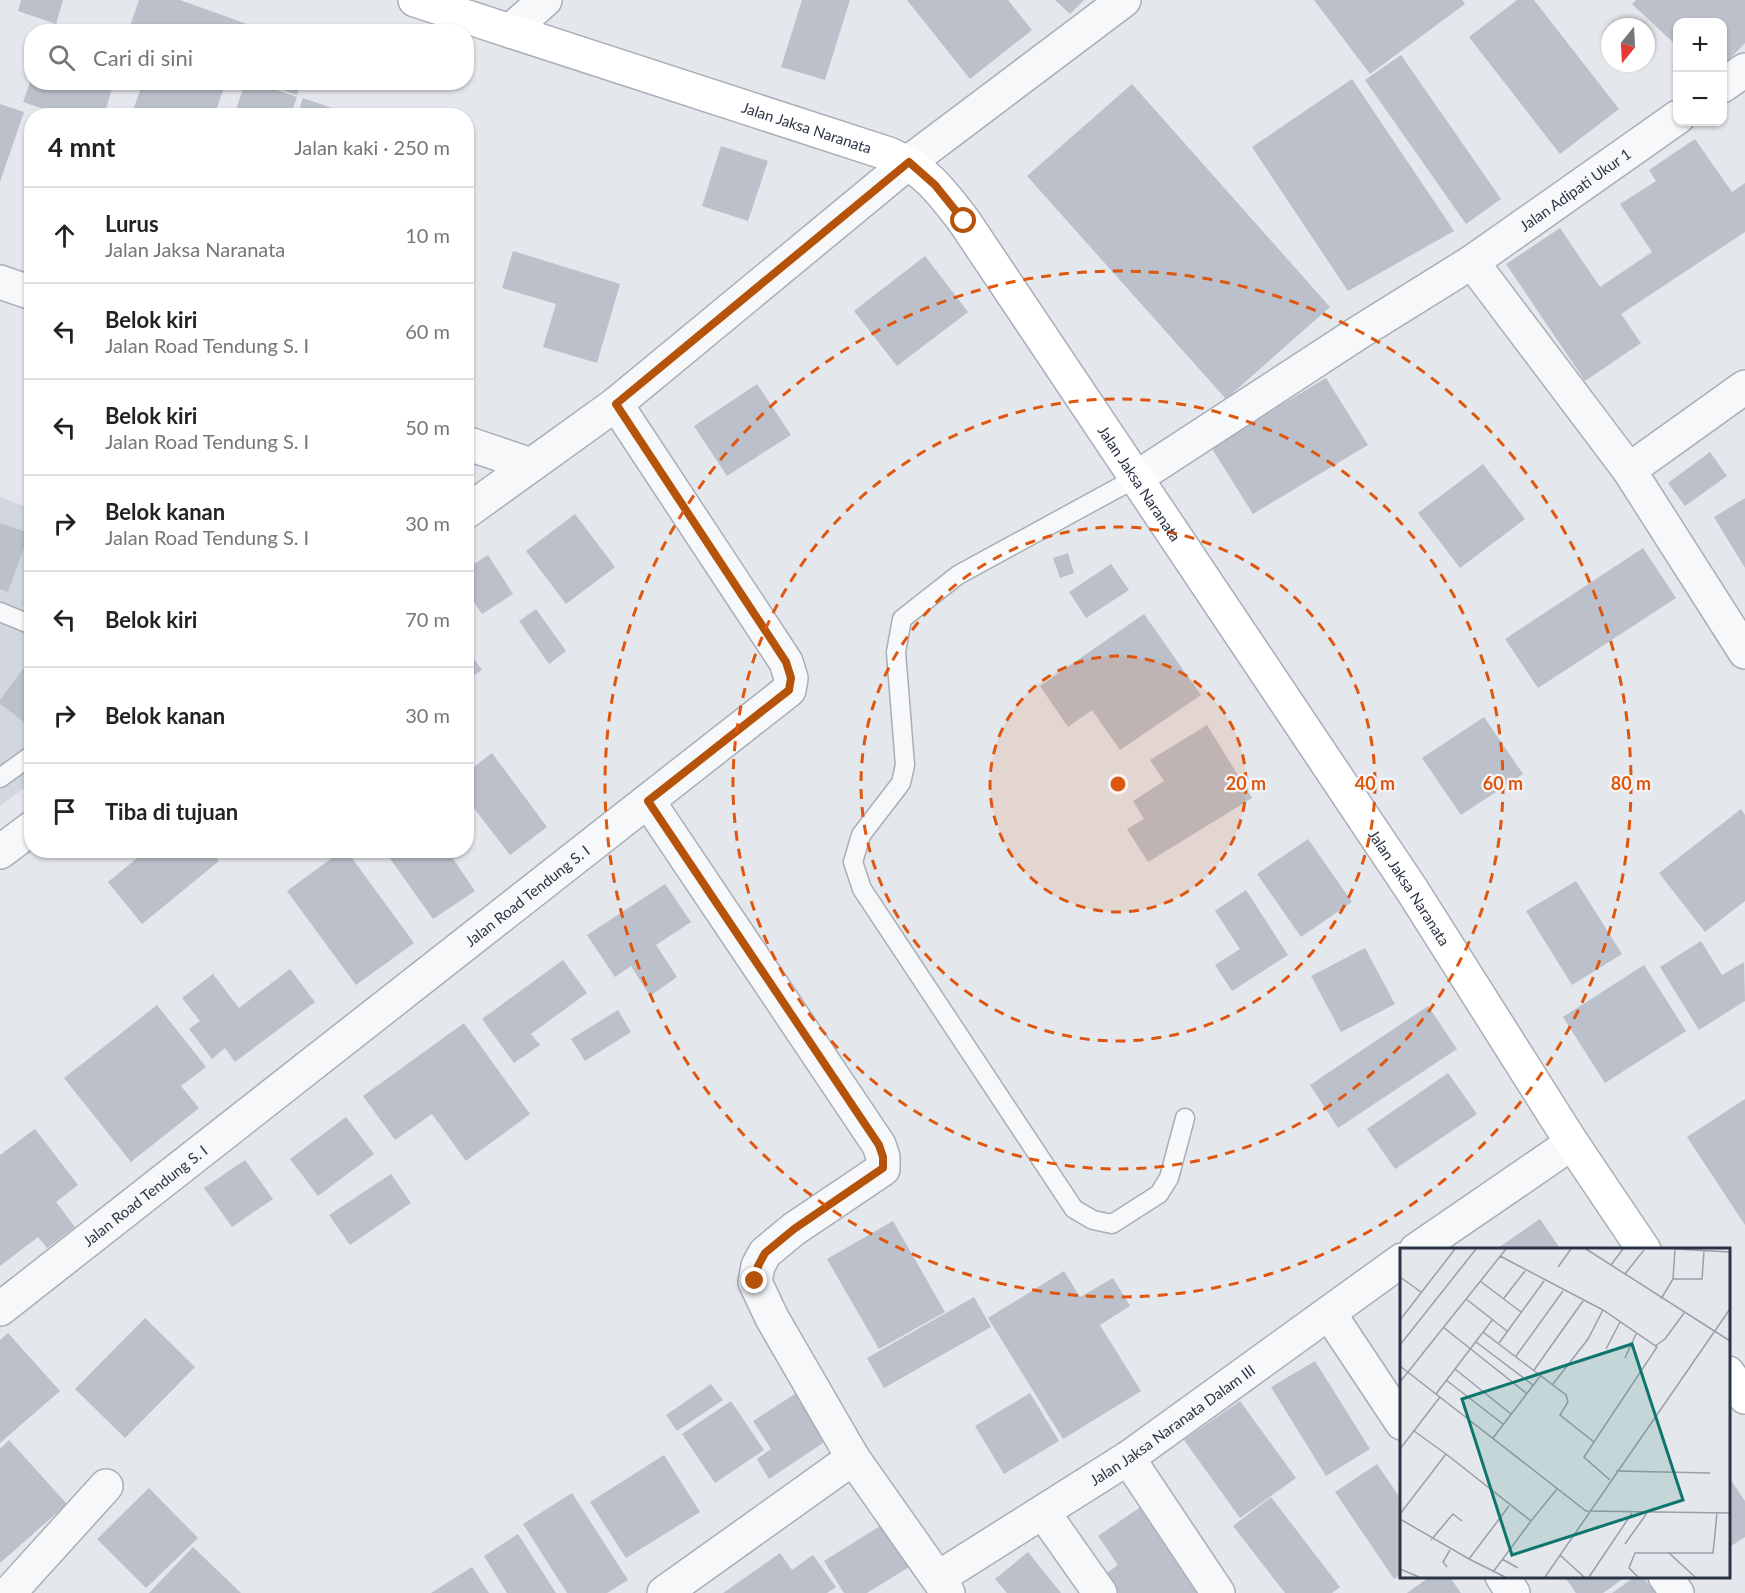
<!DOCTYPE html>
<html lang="id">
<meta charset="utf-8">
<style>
:root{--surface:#fff;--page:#f6f6f6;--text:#222;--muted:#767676;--line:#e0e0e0}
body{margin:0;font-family:Lato,sans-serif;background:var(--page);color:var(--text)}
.controls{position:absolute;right:18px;top:18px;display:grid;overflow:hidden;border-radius:12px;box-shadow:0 2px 4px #0004}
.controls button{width:54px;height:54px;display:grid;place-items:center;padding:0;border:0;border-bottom:2px solid var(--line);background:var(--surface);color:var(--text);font:30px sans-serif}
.compass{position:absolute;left:1601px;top:18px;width:54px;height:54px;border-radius:50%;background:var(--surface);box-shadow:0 2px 4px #0004;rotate:198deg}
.stop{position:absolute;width:18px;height:18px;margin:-14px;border:4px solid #b45309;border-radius:50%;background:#fff}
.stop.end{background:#b45309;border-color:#fff;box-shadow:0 2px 6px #0008}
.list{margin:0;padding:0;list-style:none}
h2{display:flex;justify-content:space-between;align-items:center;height:78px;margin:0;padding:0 24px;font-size:26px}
h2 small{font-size:20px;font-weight:400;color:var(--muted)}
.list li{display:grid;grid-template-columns:39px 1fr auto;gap:18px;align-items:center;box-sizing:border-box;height:96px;padding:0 24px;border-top:2px solid var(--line)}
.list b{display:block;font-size:22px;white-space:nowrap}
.list p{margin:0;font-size:20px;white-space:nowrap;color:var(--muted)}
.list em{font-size:20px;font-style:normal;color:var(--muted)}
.icon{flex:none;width:33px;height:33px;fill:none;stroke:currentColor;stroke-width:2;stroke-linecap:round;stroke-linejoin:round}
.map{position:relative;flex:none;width:1745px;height:1593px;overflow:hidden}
.search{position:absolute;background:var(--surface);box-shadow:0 2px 4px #0004;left:24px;top:24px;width:450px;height:66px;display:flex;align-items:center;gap:15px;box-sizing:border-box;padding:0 21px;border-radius:24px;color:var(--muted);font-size:22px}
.panel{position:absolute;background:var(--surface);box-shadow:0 2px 4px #0004;left:24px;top:108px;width:450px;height:750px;border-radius:24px}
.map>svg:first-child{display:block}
.built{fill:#d2d6de}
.building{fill:#bbc0ca}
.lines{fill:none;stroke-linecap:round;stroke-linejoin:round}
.lane-casing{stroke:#a9aeb7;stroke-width:21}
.street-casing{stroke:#a9aeb7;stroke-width:36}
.secondary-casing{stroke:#a9aeb7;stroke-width:36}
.lane{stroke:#f7f8fa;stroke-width:18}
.street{stroke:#f7f8fa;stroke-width:33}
.secondary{stroke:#fff;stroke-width:33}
.route{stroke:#b45309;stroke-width:8}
.ring{fill:none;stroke:#df570f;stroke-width:3;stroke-dasharray:10 8}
.labels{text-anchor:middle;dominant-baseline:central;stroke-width:4.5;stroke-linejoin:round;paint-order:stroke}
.street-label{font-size:15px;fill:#2b3445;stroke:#f4f6f9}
.inset-road{fill:none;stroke:#9a9fa9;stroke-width:1.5}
.view{fill:#0f766e;fill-opacity:0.15;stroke:#0f766e;stroke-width:3}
.inset-edge{fill:none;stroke:#2b3445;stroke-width:3}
.centre{fill:#df570f;stroke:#f4f6f9;stroke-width:3}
.ring-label{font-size:18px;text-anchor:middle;font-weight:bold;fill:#df570f;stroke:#f4f6f9;stroke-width:4.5;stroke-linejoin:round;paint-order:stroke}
</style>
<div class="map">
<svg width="1745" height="1593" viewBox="0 0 1745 1593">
<rect width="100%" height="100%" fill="#e4e7ec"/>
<path class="built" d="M0,497L32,509L31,783L0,806Z"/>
<g class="building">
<path d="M21,0H63L56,24L18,11Z"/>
<path d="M139,0H180L247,24L245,32H128Z"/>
<path d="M802,0H850L825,80L781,67Z"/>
<path d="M907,0H1008L1032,30L970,79Z"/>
<path d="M1055,0H1084L1070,14Z"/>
<path d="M1314,0H1462L1465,4L1370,74Z"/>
<path d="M1517,0H1534L1619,109L1560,154L1469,37Z"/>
<path d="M1636,0H1745V43L1722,67V22H1678V47L1632,4Z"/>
<path d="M1401,55L1501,199L1466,224L1365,80Z"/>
<path d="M32,77V82H106L113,85L104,116H65L23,102Z"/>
<path d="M1352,79L1454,231L1348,291L1252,147Z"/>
<path d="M143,82H226L214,116H131Z"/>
<path d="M245,82H253L297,97L290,116H234Z"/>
<path d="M260,82H301L297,95Z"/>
<path d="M1132,84L1330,307L1226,399L1027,176Z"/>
<path d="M303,98L352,115V116H297Z"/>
<path d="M0,104L24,112L0,182Z"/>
<path d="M1695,139L1732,192L1745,183V232L1621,314L1641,343L1585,381L1506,264L1560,228L1600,287L1652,252L1620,204L1656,181L1649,170Z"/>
<path d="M721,146L768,161L748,221L702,206Z"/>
<path d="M513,251L620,284L597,363L543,347L556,304L502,288Z"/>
<path d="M925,256L968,312L897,366L854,311Z"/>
<path d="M1326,378L1368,445L1253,514L1211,447Z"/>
<path d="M757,384L791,435L727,476L694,426Z"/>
<path d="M1710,452L1727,476L1685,506L1668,483Z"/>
<path d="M1483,464L1525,519L1460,568L1418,513Z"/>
<path d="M1745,498V568L1714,517Z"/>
<path d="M575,514L615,567L566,604L526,551Z"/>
<path d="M0,523L29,533L8,592L0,589Z"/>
<path d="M1643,548L1676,598L1538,688L1505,639Z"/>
<path d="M1068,553L1074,573L1060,578L1053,558Z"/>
<path d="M488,555L513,594L482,614L466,590V569Z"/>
<path d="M1111,564L1129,590L1086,618L1069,592Z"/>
<path d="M536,609L566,651L549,664L519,621Z"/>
<path d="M1144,614L1201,695L1120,750L1092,710L1068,727L1040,686Z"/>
<path d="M466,648L482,670L466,680Z"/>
<path d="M26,665L32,670V728L0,704V700Z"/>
<path d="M1484,717L1523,774L1461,815L1422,758Z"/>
<path d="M1207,725L1252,798L1148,862L1127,829L1144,819L1133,801L1164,781L1150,760Z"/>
<path d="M492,753L547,827L510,855L466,798V773Z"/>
<path d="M1741,809L1745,815V901L1705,932L1659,873Z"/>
<path d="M1308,839L1352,902L1301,937L1257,874Z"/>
<path d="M147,850H210L219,861L142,924L108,882Z"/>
<path d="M343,850H346L414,943L356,985L287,891Z"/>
<path d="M384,850H447L475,891L433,919Z"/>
<path d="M1576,881L1622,954L1572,985L1526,911Z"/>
<path d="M665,884L691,922L656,945L677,977L650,996L631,966L615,977L587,935Z"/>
<path d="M1246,890L1288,955L1232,991L1215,965L1240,949L1215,911Z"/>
<path d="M1701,941L1722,975L1744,962L1745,1001L1699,1030L1660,967Z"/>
<path d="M1365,948L1395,1004L1341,1032L1311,976Z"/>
<path d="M563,960L587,993L531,1034L540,1045L514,1063L482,1019Z"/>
<path d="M1644,965L1686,1031L1605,1083L1563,1017Z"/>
<path d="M290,969L315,1002L235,1062L225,1048L212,1059L189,1029L200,1021L182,998L213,974L239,1008Z"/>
<path d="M157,1005L206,1067L181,1086L199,1108L131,1162L64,1078Z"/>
<path d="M1428,1006L1457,1049L1338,1128L1310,1085Z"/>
<path d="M618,1010L631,1032L585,1061L571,1039Z"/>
<path d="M464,1023L530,1114L466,1161L432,1114L395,1140L363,1096Z"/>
<path d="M1448,1073L1477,1114L1395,1169L1367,1129Z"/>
<path d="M1745,1099V1225L1687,1137Z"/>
<path d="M346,1117L374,1154L318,1196L290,1159Z"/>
<path d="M35,1129L78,1185L56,1202L75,1227L47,1248L38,1237L0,1266V1155Z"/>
<path d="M245,1160L273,1199L232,1227L204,1188Z"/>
<path d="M391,1174L411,1203L350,1245L329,1215Z"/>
<path d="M1540,1219L1561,1250H1495Z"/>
<path d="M893,1221L945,1312L879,1349L827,1259Z"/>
<path d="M1064,1271L1080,1297L1113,1278L1130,1306L1100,1325L1141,1391L1063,1439L988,1318Z"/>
<path d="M974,1297L991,1327L884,1388L867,1358Z"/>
<path d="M145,1318L195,1367L125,1438L75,1389Z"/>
<path d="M8,1333L60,1391L0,1443V1340Z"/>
<path d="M1315,1361L1370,1449L1326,1476L1271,1387Z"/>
<path d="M711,1384L723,1400L677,1431L666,1415Z"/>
<path d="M798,1392L829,1439L769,1479L757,1459L771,1449L753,1421Z"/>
<path d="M1030,1393L1059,1441L1004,1474L975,1426Z"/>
<path d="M731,1401L764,1450L715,1483L682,1434Z"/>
<path d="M1240,1401L1296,1478L1240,1518L1184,1440Z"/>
<path d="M9,1440L67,1504L0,1563V1449Z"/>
<path d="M664,1455L700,1512L626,1558L590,1502Z"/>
<path d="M1377,1464L1402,1501V1574L1394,1579L1335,1492Z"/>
<path d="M1728,1476L1745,1501V1537L1728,1548Z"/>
<path d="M149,1488L198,1538L146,1588L97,1539Z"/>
<path d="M572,1493L628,1580L607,1593H567L523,1524Z"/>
<path d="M1271,1497L1340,1587L1332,1593H1285L1233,1526Z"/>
<path d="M1142,1506L1202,1593H1108L1098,1579L1118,1565L1098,1536Z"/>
<path d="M893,1518L919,1561L867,1593H844L824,1561Z"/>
<path d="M518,1534L556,1593H507L484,1556Z"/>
<path d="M193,1547L241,1593H149Z"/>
<path d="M1028,1552L1061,1593H1007L995,1579Z"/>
<path d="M780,1553L792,1570L813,1555L836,1587L827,1593H723Z"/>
<path d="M472,1567L489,1593H431Z"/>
<path d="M1431,1576H1449L1461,1593H1407Z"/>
<path d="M1564,1576H1627L1603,1593H1576Z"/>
<path d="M1636,1576H1643L1655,1593H1612Z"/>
</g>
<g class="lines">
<g class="lane-casing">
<g id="lane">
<path d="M1136,478L958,575L902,619L896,652L905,765L901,783L861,835L853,862L862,889L1074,1209L1093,1220L1112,1224L1159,1194L1169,1178L1185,1118"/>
<path d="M0,612L32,625"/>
<path d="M0,778L32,755"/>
</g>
</g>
<g class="street-casing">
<g id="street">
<path d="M510,31L545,0"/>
<path d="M1722,86L1745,70"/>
<path id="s1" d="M1472,262L1678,117"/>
<path d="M0,282L32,293"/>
<path d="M466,443L531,465"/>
<path d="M1629,470L1745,387"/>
<path d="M1136,478L1358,333L1472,262L1629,470L1745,652"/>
<path d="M466,512L616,404L909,162L1124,0"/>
<path d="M648,801L879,1145L883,1157V1169L794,1229L765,1253L758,1266L755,1282L772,1318L853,1458L948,1593"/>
<path d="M0,852L32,828"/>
<path d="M1416,1250L1572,1143"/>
<path id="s2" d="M0,1309L789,690L791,678L786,662L616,404"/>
<path d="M1329,1313L1402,1423"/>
<path d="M1128,1458L1218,1593"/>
<path d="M1043,1512L1100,1593"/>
<path d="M1502,1576L1513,1593"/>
<path d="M1665,1576L1677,1593"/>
<path id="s3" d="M938,1578L1128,1458L1402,1260"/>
<path d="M9,1593L106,1486"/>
<path d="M664,1593L853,1458"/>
</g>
</g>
<g class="secondary-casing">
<g id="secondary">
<path id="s4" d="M415,0L889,154C925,169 941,191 964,221L1412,890L1572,1143L1644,1250"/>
<path d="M1728,1373L1745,1397"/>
</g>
</g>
<use href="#lane" class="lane"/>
<use href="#street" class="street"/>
<use href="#secondary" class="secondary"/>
</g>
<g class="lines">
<path class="route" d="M755,1281L758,1266L765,1253L794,1229L883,1168V1157L879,1145L648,801L789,690L791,678L786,662L616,404L909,162L935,185L964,221"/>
</g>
<circle cx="1118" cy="784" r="128" fill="#df570f" fill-opacity=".12"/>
<g class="ring">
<circle cx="1118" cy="784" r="128"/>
<circle cx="1118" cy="784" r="257"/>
<circle cx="1118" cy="784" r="385"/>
<circle cx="1118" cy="784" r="513"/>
</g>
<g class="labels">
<g class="street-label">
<text stroke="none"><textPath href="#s4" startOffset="412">Jalan Jaksa Naranata</textPath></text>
<text stroke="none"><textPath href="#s1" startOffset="126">Jalan Adipati Ukur 1</textPath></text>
<text stroke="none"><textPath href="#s4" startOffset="916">Jalan Jaksa Naranata</textPath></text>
<text stroke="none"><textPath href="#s4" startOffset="1402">Jalan Jaksa Naranata</textPath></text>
<text stroke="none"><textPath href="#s2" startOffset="670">Jalan Road Tendung S. I</textPath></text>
<text stroke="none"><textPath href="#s2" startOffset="184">Jalan Road Tendung S. I</textPath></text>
<text stroke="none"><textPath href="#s3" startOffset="280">Jalan Jaksa Naranata Dalam III</textPath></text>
</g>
</g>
<g transform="translate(1400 1248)">
<rect width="330" height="330" fill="#e4e7ec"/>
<path class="inset-road" d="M186,1L330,93M276,1L330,4M100,8L203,62L257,99L184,209L210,232M211,17L223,1M158,19L171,1M225,26L244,2M0,29L21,44M273,31L275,1M80,33L121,64M104,50L125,23M66,51L107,83M261,51L273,31H302L304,3M0,72L55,1M43,79L126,145M83,84L166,147L168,154L160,167L194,194M76,94L133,137M99,95L144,33M0,97L76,1M255,98L265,91L284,65M206,101L220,74M116,108L163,43M225,110L236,86M0,118L186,263L330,265M55,121L111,166M134,122L183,53M46,132L103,176M0,134L106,1M153,136L188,91L203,62M36,146L93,71M14,183L46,206M93,190L141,127M0,201L40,149M216,223L310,225M0,266L46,206L131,273L157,241M0,271L69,311L109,258M31,292L53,266L62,273M225,296L247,265M268,304L295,329M160,307L184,329M69,311L105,329M102,311L118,320M47,319L43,314L50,302M0,321L19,329M93,324L131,273M145,329L330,61M189,329L232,265M238,329L229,320L235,305H313L317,265"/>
<path class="view" d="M232,96L283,252L112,307L62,151Z"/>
<rect width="330" height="330" class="inset-edge"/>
</g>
<circle cx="1118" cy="784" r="9" class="centre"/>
<g class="ring-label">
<text x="1246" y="790">20 m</text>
<text x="1375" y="790">40 m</text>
<text x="1503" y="790">60 m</text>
<text x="1631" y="790">80 m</text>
</g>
</svg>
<div class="controls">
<button>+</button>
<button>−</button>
</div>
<svg class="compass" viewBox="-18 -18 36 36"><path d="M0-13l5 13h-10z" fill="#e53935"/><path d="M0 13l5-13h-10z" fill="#767676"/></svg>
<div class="stop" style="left:964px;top:221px"></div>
<div class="stop end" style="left:755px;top:1281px"></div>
<div class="search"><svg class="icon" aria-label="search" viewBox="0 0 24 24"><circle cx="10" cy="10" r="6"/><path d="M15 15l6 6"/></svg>Cari di sini</div>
<section class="panel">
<h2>4 mnt<small>Jalan kaki · 250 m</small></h2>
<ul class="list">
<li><svg class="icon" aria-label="ahead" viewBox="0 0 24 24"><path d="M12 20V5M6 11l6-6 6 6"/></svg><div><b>Lurus</b><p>Jalan Jaksa Naranata</p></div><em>10 m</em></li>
<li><svg class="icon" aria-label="left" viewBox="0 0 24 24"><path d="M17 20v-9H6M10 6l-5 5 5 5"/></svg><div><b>Belok kiri</b><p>Jalan Road Tendung S. I</p></div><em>60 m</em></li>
<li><svg class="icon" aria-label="left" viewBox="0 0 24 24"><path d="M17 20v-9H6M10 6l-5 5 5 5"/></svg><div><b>Belok kiri</b><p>Jalan Road Tendung S. I</p></div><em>50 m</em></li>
<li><svg class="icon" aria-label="right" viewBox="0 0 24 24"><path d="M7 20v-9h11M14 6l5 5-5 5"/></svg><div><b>Belok kanan</b><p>Jalan Road Tendung S. I</p></div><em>30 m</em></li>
<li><svg class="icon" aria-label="left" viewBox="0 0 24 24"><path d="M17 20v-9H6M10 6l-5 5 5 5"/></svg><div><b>Belok kiri</b></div><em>70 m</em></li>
<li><svg class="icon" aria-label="right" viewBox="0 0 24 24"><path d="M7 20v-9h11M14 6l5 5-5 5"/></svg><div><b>Belok kanan</b></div><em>30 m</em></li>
<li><svg class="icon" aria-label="arrive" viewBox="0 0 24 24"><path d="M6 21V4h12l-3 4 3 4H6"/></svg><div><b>Tiba di tujuan</b></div></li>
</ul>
</section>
</div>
